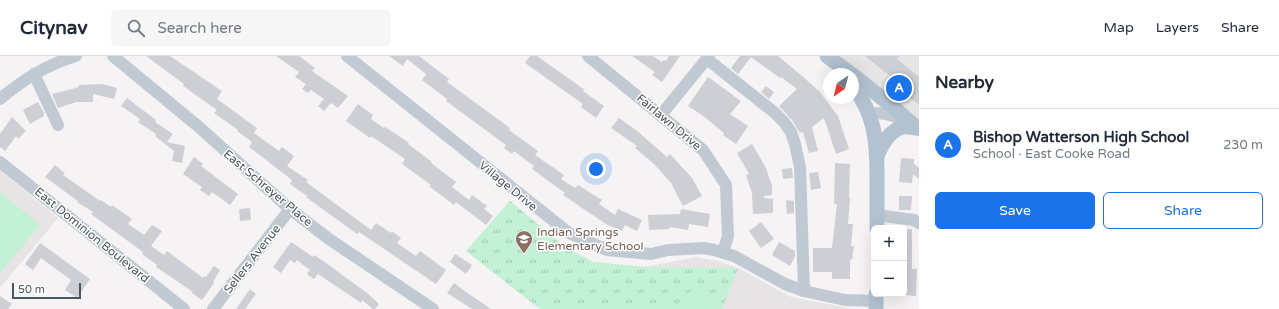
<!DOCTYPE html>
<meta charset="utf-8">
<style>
:root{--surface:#fff;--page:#f6f6f7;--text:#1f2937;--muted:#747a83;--line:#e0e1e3;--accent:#1a73e8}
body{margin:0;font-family:"Varela Round",sans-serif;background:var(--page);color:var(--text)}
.controls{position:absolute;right:12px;bottom:12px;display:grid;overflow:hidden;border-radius:6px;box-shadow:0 4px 16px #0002}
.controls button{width:36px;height:36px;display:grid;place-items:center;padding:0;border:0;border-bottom:1px solid var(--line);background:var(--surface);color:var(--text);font:20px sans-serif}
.compass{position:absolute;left:823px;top:12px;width:36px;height:36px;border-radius:50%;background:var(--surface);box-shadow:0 4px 16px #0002;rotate:215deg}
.scale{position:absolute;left:12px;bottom:10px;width:69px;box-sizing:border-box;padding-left:4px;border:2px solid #4a5661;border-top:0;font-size:11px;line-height:14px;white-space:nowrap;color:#4a5661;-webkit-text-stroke:3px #fff;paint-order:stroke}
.you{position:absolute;left:596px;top:113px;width:14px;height:14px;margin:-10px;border:3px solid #fff;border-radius:50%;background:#1a73e8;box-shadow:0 0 0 6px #1a73e833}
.badge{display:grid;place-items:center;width:26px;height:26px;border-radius:50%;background:var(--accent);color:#fff;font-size:13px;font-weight:700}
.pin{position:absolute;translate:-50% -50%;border:2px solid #fff;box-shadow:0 1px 4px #0006}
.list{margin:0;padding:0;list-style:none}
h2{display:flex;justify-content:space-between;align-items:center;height:52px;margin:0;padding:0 16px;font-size:17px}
h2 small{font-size:13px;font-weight:400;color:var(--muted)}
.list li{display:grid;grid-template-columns:26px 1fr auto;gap:12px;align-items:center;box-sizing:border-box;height:72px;padding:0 16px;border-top:1px solid var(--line)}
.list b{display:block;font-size:15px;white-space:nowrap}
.list p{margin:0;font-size:13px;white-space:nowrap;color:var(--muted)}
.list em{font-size:13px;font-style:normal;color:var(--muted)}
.actions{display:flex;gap:8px;padding:12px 16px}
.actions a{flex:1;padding:9px 0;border:1px solid var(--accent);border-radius:6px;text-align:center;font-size:14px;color:var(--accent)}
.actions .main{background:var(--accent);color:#fff}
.icon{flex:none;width:22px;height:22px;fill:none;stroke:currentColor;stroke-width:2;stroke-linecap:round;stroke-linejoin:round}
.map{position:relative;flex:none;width:919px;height:253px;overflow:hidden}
header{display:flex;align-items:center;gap:24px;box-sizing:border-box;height:56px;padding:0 20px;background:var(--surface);border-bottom:1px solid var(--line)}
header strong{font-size:19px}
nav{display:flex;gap:22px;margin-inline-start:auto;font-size:14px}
.search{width:280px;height:36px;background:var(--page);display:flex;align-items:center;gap:10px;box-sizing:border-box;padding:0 14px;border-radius:6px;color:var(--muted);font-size:15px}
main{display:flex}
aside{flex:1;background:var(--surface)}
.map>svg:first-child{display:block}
.education{fill:#e6e4e5}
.grass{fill:url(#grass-tufts)}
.pitch{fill:#c3f1d5}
.building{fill:#cdcfd5}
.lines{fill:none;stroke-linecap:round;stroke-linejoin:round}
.minor{stroke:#c1cad2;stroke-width:12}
.major{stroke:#b3c2d1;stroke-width:15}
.labels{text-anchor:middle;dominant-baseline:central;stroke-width:3;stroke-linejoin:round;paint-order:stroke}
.street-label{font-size:12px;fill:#4a5661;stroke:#fff}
.education-label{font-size:12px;fill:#785e54;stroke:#fff;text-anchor:start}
</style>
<header>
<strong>Citynav</strong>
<div class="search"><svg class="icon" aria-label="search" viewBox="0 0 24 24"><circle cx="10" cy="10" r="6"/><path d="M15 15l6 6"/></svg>Search here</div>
<nav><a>Map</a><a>Layers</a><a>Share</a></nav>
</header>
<main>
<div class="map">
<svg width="919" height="253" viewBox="0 0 919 253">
<defs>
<pattern id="grass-tufts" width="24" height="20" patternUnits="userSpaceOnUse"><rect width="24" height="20" fill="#c3f1d5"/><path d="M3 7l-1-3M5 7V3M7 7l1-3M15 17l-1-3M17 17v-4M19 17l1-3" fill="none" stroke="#a0c6b0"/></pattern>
</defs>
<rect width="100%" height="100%" fill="#f5f3f3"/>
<g class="education">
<path d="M840,0H919V64Z"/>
<path d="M0,114L58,162L0,232Z"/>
<path d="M510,145L564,190L593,206L645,211L696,201L718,205L738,212L791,241L853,253H540L466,195Z"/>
</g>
<path class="grass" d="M510,145L564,190L593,206L645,211L738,212L722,253H540L466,195Z"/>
<g class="pitch">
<path d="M0,136L40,169L0,217Z"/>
<path d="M694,233L716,247L717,253H676L681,243Z"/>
</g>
<g class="building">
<path d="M146,0H170L222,35L217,43L257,72L254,77L279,95L282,91L294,100L287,110L308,124L306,126L371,174L376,167L391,177L392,175L401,182L397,187L416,200L420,195L446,214L436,228L359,176L357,178L306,141L307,140L290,128L292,124L249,91L252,86L237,75L238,74L214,57L217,54L183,30L184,28Z"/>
<path d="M276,0H299L315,12L312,15L348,40L338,52L331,47L324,55L318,50L324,43L311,34L308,37L302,33L306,28L295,21L299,16Z"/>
<path d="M389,0H419L449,23L447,26L510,72L509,74L538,95L535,99L564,119L561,123L575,132L578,129L602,144L599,148L615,159L618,153L642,164L637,175L625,169L622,175L606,168L563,139L565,137L532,113L534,110L514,95L512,98L504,92L506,89L446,45L447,43L422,24L426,18L407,3L403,10Z"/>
<path d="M530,0H537L585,34L583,35L604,50L596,62L581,51L583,48L525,7Z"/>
<path d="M632,0H653L662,6L663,4L666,5L669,0H680L662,26L652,19L655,16Z"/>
<path d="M740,0H778L802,20L819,35L838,60L849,93L836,98L824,62L812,71L818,95L809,97L803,76L800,77L792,64L779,50L797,33L781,21L780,22L751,1L738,18L731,12Z"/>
<path d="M865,0H900L897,3L919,21V49L892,28L895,24Z"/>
<path d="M708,21L741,45L730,58L748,70L736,88L723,79L724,77L702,59L688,50Z"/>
<path d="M102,28L117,32L114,43L93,38V46H76L58,52L52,38L79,31V29Z"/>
<path d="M766,30L774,36L769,43L761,36Z"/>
<path d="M127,42L156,64L155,66L173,78L167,86L185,90L182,107L172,105L174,95L155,80L156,78L138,66L140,63L121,50Z"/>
<path d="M38,46L44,57V60L30,68L23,54Z"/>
<path d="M358,48L373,59L371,63L384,72L385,71L409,87L408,88L432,106L431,107L456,126L452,131L469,144L472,139L487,150L484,153L493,160L486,169L456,146L454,149L429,130L431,129L402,108L405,103L371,80L370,82L346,65Z"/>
<path d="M12,61L26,75L18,83L16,80L5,95L0,91V78Z"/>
<path d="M619,62L636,74L667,101L670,98L692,122L702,140L683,150L671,127L653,107L635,92L637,90L611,72Z"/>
<path d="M752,88L766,112L772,130V139L764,140V142L773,143V157L753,158L752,137L746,119L749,118L737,97Z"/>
<path d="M194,101L203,108L201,110L238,138L230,149L212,136L209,140L200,134L202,131L183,118Z"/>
<path d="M901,102L914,103V108L919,112V123L913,118L912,127L899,126Z"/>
<path d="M835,107L850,108L849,141L850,142L848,168H853L851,190H854L852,204L850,203V223H832V216H813V192H832L837,148H834Z"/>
<path d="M55,109L65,117L63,119L100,145L101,144L111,151L112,149L132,163L128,168L144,179L152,169L162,175L151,190L164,199L167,195L203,222L204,220L206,221L214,210L220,214L213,226L214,227L202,244L192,237L193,236L156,211L157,209L142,198L143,196L91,158L93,156L77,146L78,145L45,121Z"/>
<path d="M792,112L793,122L783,123L782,113Z"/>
<path d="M818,116L821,132L811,134L809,117Z"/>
<path d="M899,140H912L911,154H899Z"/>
<path d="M786,144L794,145V157L787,158Z"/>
<path d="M250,152L251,164L240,165L239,153Z"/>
<path d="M681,153L710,158L708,171L689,168L688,174L669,171V173L649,174L648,159L680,158Z"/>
<path d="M761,166L774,183L761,192L749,175Z"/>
<path d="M904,173H912V213H917L916,240L904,239Z"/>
<path d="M291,186L313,201L314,199L326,207L367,237L379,248L375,253H373L362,244L361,247L318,218L314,223L307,218L310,214L297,204L295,207L290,204L281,217L273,211Z"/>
<path d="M779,186L795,195V200L790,210L772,199Z"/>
<path d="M40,187L90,223L77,242L65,234L71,224L41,202L33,214L25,208Z"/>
<path d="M455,198L472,209L466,218L450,206Z"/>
<path d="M454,227L466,236L491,253H472L447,237Z"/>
<path d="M250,233L256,238L245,253H236Z"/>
<path d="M0,240L12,248L8,253H0Z"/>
</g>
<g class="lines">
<g class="minor">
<path d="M113,0L199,71L290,153L329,183L433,253"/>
<path d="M347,0L569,177L607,194L651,198L668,194L704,192L714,194L734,200L785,228L804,235L845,244L876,245"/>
<path d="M588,0L703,94L726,129L728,180L723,196"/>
<path d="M707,3L775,57L784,66L791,76L795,88L800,111L804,235"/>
<path d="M34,18L58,69"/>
<path d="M0,43C24,23 46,9 76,0"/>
<path d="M869,57C882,57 893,58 904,65"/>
<path d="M661,59L709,0"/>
<path d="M0,106L184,253"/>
<path d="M877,159L914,164L919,167"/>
<path d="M213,253L290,153"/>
</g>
<g class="major">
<path d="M827,0L851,18"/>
<path d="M853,19L893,51L917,72"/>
<path d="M853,30C875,59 877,85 877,120C877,137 877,155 877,172"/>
<path d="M877,100C882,88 890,74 903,71C907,70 913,72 917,72"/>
<path d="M876,253V238"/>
</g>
</g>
<defs>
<g id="school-pin" transform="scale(0.9)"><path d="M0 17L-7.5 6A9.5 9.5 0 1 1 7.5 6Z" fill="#8d6e63" stroke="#fff"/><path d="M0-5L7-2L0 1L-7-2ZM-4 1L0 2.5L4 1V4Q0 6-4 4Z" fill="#fff"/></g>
</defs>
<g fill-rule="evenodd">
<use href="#school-pin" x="524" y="183"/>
</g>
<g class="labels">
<g class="street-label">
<text transform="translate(669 66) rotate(40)">Fairlawn Drive</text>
<text transform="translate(508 130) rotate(39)">Village Drive</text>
<text transform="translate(268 132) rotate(40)">East Schreyer Place</text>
<text transform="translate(92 179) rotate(39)">East Dominion Boulevard</text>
<text transform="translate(252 203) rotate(-52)">Sellers Avenue</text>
</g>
<g class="education-label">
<text x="537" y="176">Indian Springs<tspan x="537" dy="14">Elementary School</tspan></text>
</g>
</g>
</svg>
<div class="controls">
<button>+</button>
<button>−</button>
</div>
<svg class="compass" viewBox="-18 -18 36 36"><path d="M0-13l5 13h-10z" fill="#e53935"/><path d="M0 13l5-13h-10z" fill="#747a83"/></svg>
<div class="scale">50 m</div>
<div class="you"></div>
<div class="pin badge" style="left:899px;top:32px">A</div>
</div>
<aside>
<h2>Nearby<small></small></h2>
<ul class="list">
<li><span class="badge">A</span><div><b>Bishop Watterson High School</b><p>School · East Cooke Road</p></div><em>230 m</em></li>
</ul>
<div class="actions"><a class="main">Save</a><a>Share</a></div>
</aside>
</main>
